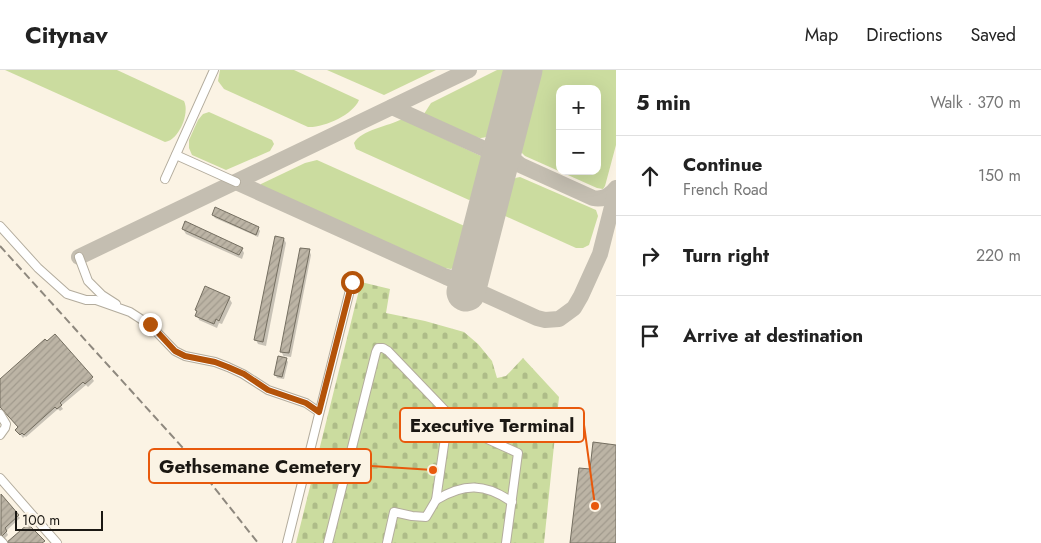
<!DOCTYPE html>
<meta charset="utf-8">
<style>
:root{--surface:#fff;--page:#f6f6f6;--text:#222;--muted:#767676;--line:#e0e0e0}
body{margin:0;font-family:Jost,sans-serif;background:var(--page);color:var(--text)}
.controls{position:absolute;right:15px;top:15px;display:grid;overflow:hidden;border-radius:10px;box-shadow:0 5px 20px #0002}
.controls button{width:45px;height:45px;display:grid;place-items:center;padding:0;border:0;border-bottom:1px solid var(--line);background:var(--surface);color:var(--text);font:25px sans-serif}
.scale{position:absolute;left:15px;bottom:12px;width:88px;box-sizing:border-box;padding-left:5px;border:2px solid #1b1813;border-top:0;font-size:14px;line-height:18px;white-space:nowrap;color:#1b1813;-webkit-text-stroke:4px #fbf3e4;paint-order:stroke}
.stop{position:absolute;width:15px;height:15px;margin:-11px;border:4px solid #b45309;border-radius:50%;background:#fff}
.stop.end{background:#b45309;border-color:#fff;box-shadow:0 1px 5px #0008}
.list{margin:0;padding:0;list-style:none}
h2{display:flex;justify-content:space-between;align-items:center;height:65px;margin:0;padding:0 20px;font-size:21px}
h2 small{font-size:16px;font-weight:400;color:var(--muted)}
.list li{display:grid;grid-template-columns:32px 1fr auto;gap:15px;align-items:center;box-sizing:border-box;height:80px;padding:0 20px;border-top:1px solid var(--line)}
.list b{display:block;font-size:19px;white-space:nowrap}
.list p{margin:0;font-size:16px;white-space:nowrap;color:var(--muted)}
.list em{font-size:16px;font-style:normal;color:var(--muted)}
.icon{flex:none;width:28px;height:28px;fill:none;stroke:currentColor;stroke-width:2;stroke-linecap:round;stroke-linejoin:round}
.map{position:relative;flex:none;width:616px;height:473px;overflow:hidden}
header{display:flex;align-items:center;gap:30px;box-sizing:border-box;height:70px;padding:0 25px;background:var(--surface);border-bottom:1px solid var(--line)}
header strong{font-size:24px}
nav{display:flex;gap:28px;margin-inline-start:auto;font-size:18px}
main{display:flex}
aside{flex:1;background:var(--surface)}
.map>svg:first-child{display:block}
.green{fill:#cbdc9f;fill-rule:evenodd}
.cemetery{fill:url(#cemetery-stones)}
.shadow{fill:#0003}
.lines{fill:none;stroke-linecap:round;stroke-linejoin:round}
.taxiway{stroke:#c4beb1;stroke-width:16}
.runway{stroke:#c4beb1;stroke-width:39}
.building{fill:url(#building-hatch);stroke:#746e60}
.minor-casing{stroke:#b3ac9d;stroke-width:10}
.minor{stroke:#fff;stroke-width:8}
.rail{stroke:#8e887e;stroke-width:2;stroke-dasharray:8 4;stroke-linecap:butt}
.route{stroke:#b45309;stroke-width:6}
.leader{fill:none;stroke:#e8590c;stroke-width:2}
.callout-dot{fill:#e8590c;stroke:#fbf3e4;stroke-width:2}
.callout{fill:#fbf3e4;stroke:#e8590c;stroke-width:2}
.callout-label{font-size:19px;text-anchor:middle;font-weight:bold;fill:#1b1813}
</style>
<header>
<strong>Citynav</strong>
<nav><a>Map</a><a>Directions</a><a>Saved</a></nav>
</header>
<main>
<div class="map">
<svg width="616" height="473" viewBox="0 0 616 473">
<defs>
<pattern id="cemetery-stones" width="16" height="16" patternUnits="userSpaceOnUse" patternTransform="scale(1.25)"><rect width="16" height="16" fill="#cbdc9f"/><path d="M2 7V4a2 2 0 0 1 4 0v3zM10 15v-3a2 2 0 0 1 4 0v3z" fill="#aebc88"/></pattern>
<pattern id="building-hatch" width="6" height="6" patternUnits="userSpaceOnUse" patternTransform="scale(1.25)"><rect width="6" height="6" fill="#bcb4a5"/><path d="M-1 1l2-2M0 6l6-6M5 7l2-2" fill="none" stroke="#a19a8d"/></pattern>
</defs>
<rect width="100%" height="100%" fill="#fbf3e4"/>
<g class="green">
<path d="M5,0H117L184,31C190,43 179,70 165,72Z"/>
<path d="M220,0H294L359,30C353,45 323,58 308,57L224,19L218,11Z"/>
<path d="M327,0H436L384,25Z"/>
<path d="M497,0H504L507,6L492,61C488,68 482,69 475,67L424,44L431,33Z"/>
<path d="M536,0H616V75L605,116L603,119L597,118L525,86L519,80L518,72ZM560,19H597V101H560Z"/>
<path d="M209,42L272,70L274,74L270,81L226,100L192,85L189,78V70L198,50L203,44Z"/>
<path d="M402,49L481,86L484,96L476,127L469,130L356,79L354,73C361,60 389,56 402,49Z"/>
<path d="M317,90L469,158L458,194L451,199L443,198L261,116V114L305,93Z"/>
<path d="M520,107L596,140L598,146L589,175L583,178H576L505,146C500,134 503,109 520,107Z"/>
</g>
<path class="cemetery" d="M361,212L390,219L386,243L425,251L464,262L478,274L492,291L497,308L506,306L523,288L559,327L544,473H296Z"/>
<g class="shadow">
<path d="M213,145L258,158L260,161L258,167L215,148Z"/>
<path d="M183,159L242,179L244,183L242,189L186,164Z"/>
<path d="M284,169L286,173L266,276L258,274L256,270Z"/>
<path d="M309,180L311,185L291,287L284,286L288,292L284,309L277,308L275,304L285,289L281,281Z"/>
<path d="M229,228L232,233L222,254L219,253L217,258L199,250L196,240Z"/>
<path d="M92,308L94,311L88,317L86,315L61,336L63,339L60,341L58,339L26,367L25,366L23,368L19,363V358L0,337V311Z"/>
<path d="M1,426L20,448L6,461L8,465L4,469L0,465Z"/>
</g>
<g class="lines">
<g class="taxiway">
<path d="M392,37L593,128C603,130 610,126 616,118"/>
<path d="M509,56C506,70 506,84 519,94"/>
<path d="M236,112L537,248L545,250L559,249L574,238L581,226L600,184L616,121"/>
<path d="M79,187L469,0"/>
<path d="M447,207C457,209 465,208 472,200"/>
</g>
<path class="runway" d="M466,222L523,0"/>
</g>
<g class="building">
<path d="M215,137L259,157L256,165L212,145Z"/>
<path d="M185,151L243,178L239,185L182,159Z"/>
<path d="M275,166L284,168L263,272L254,270Z"/>
<path d="M300,178L310,179L289,283L280,282Z"/>
<path d="M205,216L230,227L219,251L216,249L214,254L195,246L197,241L195,240Z"/>
<path d="M55,264L93,307L85,314L83,312L60,333L62,335L57,339L55,337L24,365L22,363L20,365L15,360L18,357L0,337V309L45,269L47,271Z"/>
<path d="M278,286L287,288L282,307L274,305Z"/>
<path d="M593,372L616,375V473H570L579,398L590,399Z"/>
<path d="M1,424L19,445L5,458L7,461L1,467Z"/>
<path d="M28,454L45,471L42,473H6Z"/>
</g>
<g class="lines">
<g class="minor-casing">
<g id="minor">
<path d="M176,85L236,112"/>
<path d="M165,109L214,0"/>
<path d="M0,156L38,198L67,224L86,230H96L130,242L150,255L175,281L185,286L215,292L228,297L243,304L268,320L306,333L319,342"/>
<path d="M79,187L88,211L102,225L116,234"/>
<path d="M0,344L6,354L5,358L0,365"/>
<path d="M0,408L57,473"/>
<path d="M436,430C464,413 485,413 512,432"/>
<path d="M0,470L3,473"/>
<path d="M287,473L352,212"/>
<path d="M328,473L376,282L378,278H383L388,281L461,357L518,383L506,473"/>
<path d="M387,473L394,442L412,446L426,447L436,430L446,361L453,350"/>
</g>
</g>
<use href="#minor" class="minor"/>
<path class="rail" d="M0,176L183,378L258,473"/>
</g>
<g class="lines">
<path class="route" d="M150,254L175,281L185,286L215,292L228,297L244,304L268,320L306,333L319,342L352,212"/>
</g>
<path class="leader" d="M595 436L584 355M433 400L371 396"/>
<g class="callout-dot">
<circle cx="595" cy="436" r="5"/>
<circle cx="433" cy="400" r="5"/>
</g>
<g class="callout">
<rect x="400" y="338" width="184" height="34" rx="5"/>
<rect x="149" y="379" width="222" height="34" rx="5"/>
</g>
<g class="callout-label">
<text x="492" y="362">Executive Terminal</text>
<text x="260" y="403">Gethsemane Cemetery</text>
</g>
</svg>
<div class="controls">
<button>+</button>
<button>−</button>
</div>
<div class="scale">100 m</div>
<div class="stop" style="left:352px;top:212px"></div>
<div class="stop end" style="left:150px;top:254px"></div>
</div>
<aside>
<h2>5 min<small>Walk · 370 m</small></h2>
<ul class="list">
<li><svg class="icon" aria-label="ahead" viewBox="0 0 24 24"><path d="M12 20V5M6 11l6-6 6 6"/></svg><div><b>Continue</b><p>French Road</p></div><em>150 m</em></li>
<li><svg class="icon" aria-label="right" viewBox="0 0 24 24"><path d="M7 20v-9h11M14 6l5 5-5 5"/></svg><div><b>Turn right</b></div><em>220 m</em></li>
<li><svg class="icon" aria-label="arrive" viewBox="0 0 24 24"><path d="M6 21V4h12l-3 4 3 4H6"/></svg><div><b>Arrive at destination</b></div></li>
</ul>
</aside>
</main>
